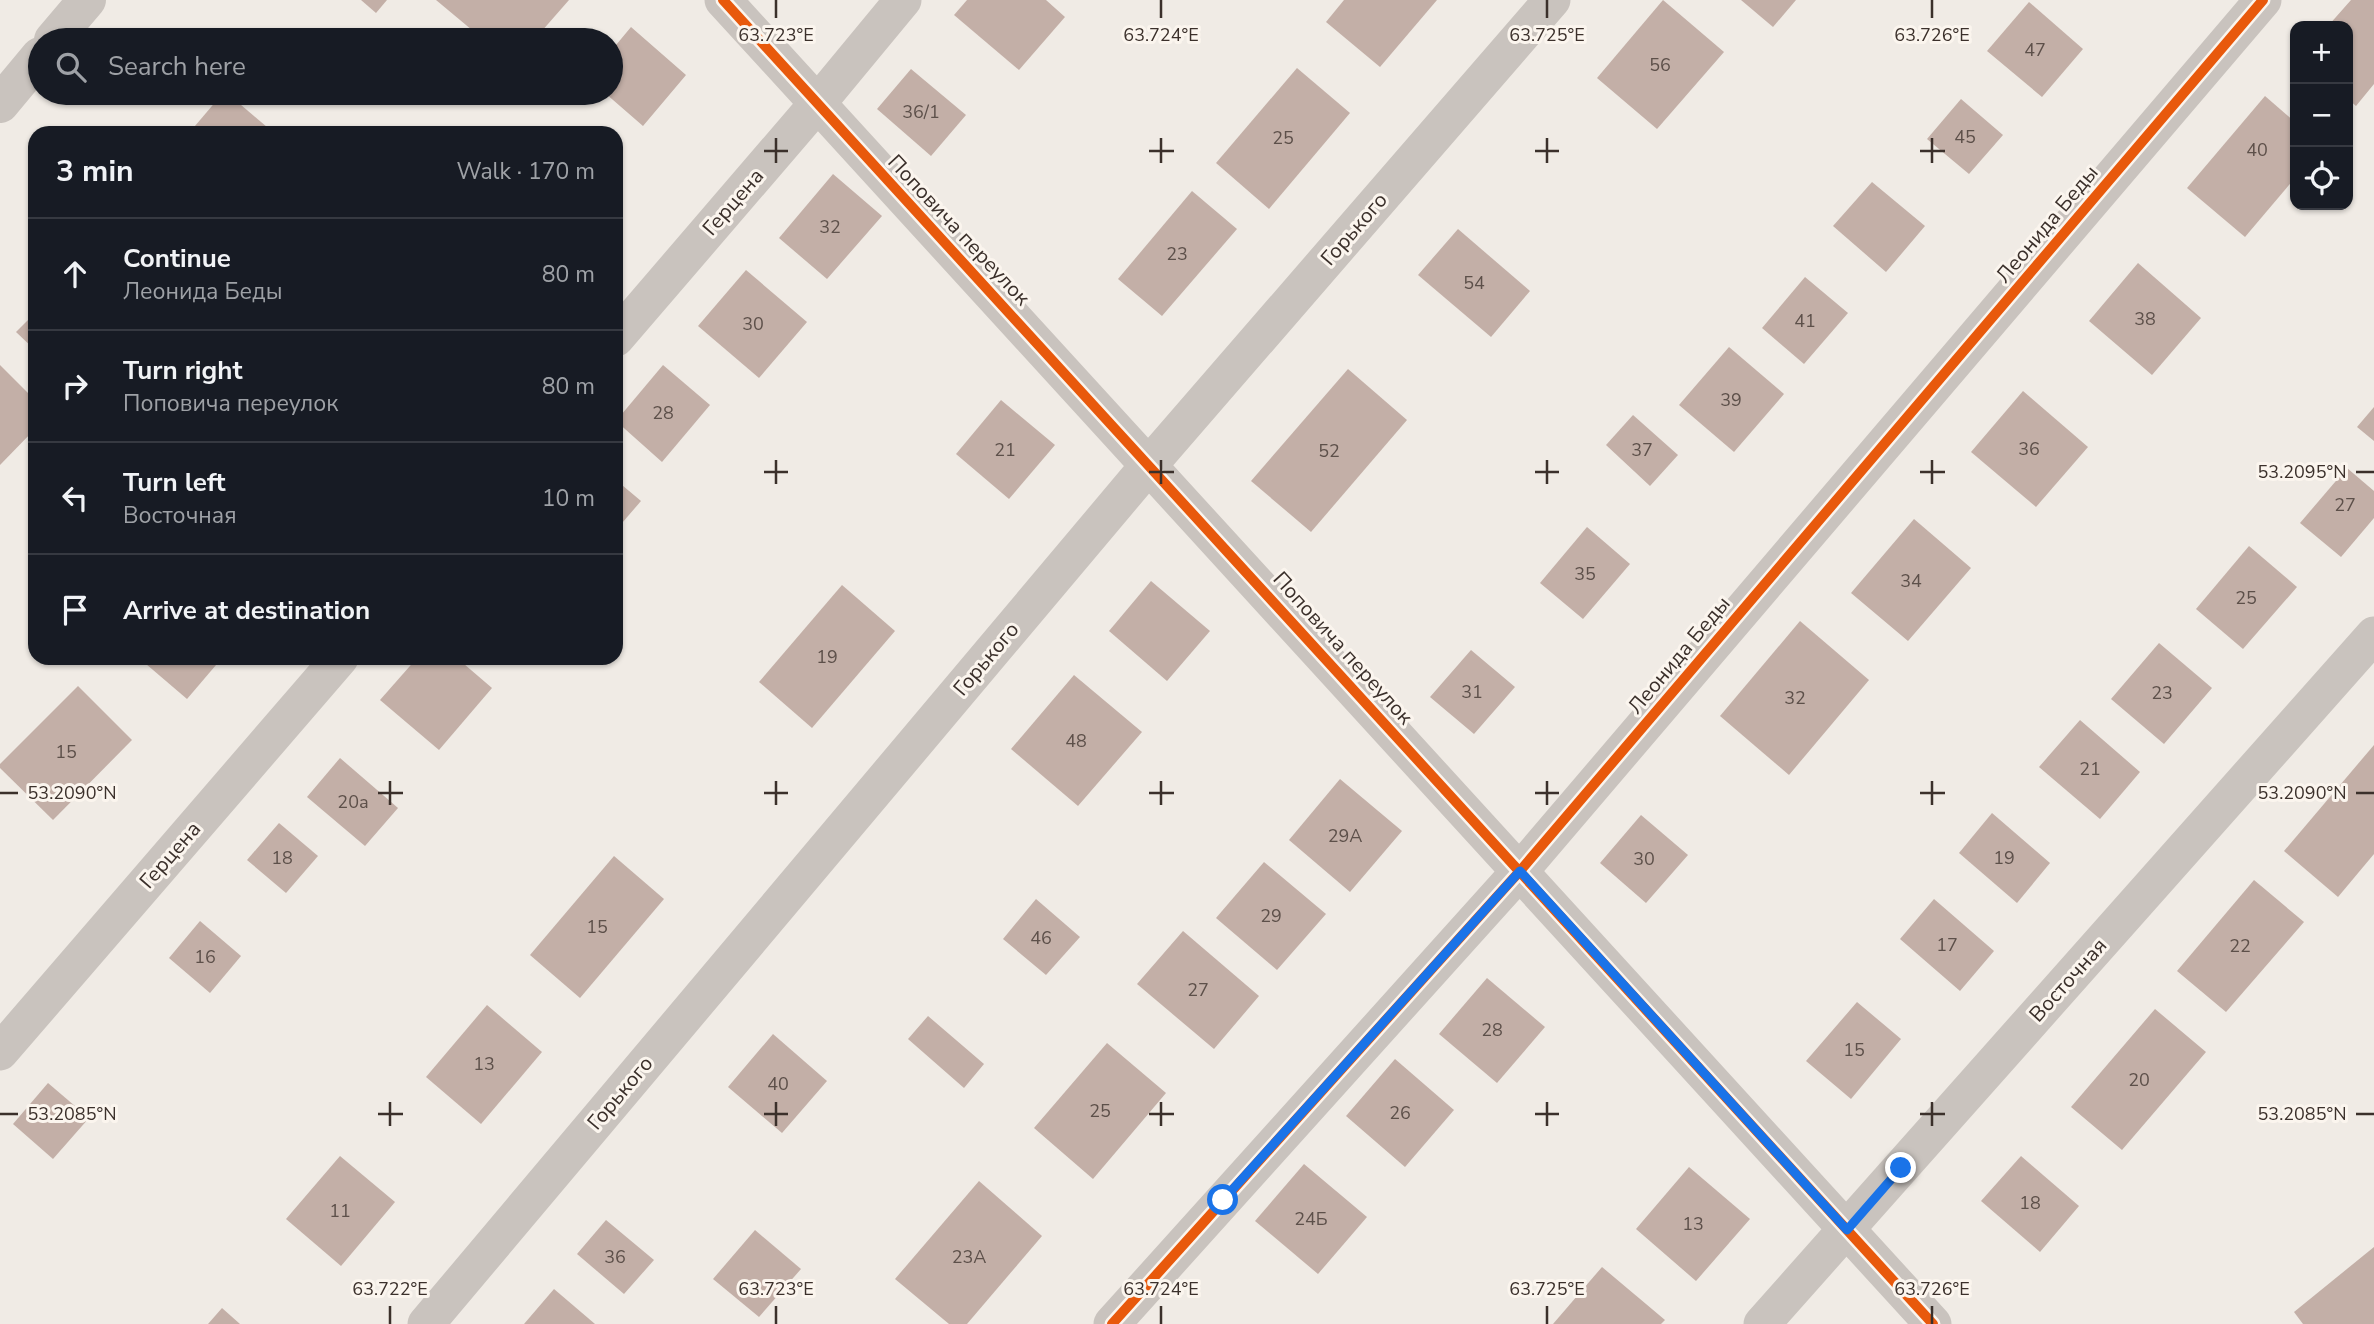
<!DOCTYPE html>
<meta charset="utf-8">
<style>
:root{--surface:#171b24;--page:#242831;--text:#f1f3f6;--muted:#9ea1a6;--line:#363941}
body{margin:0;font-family:"Nunito Sans",sans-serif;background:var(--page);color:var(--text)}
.controls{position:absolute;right:21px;top:21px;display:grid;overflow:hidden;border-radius:14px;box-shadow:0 2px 5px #0004}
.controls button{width:63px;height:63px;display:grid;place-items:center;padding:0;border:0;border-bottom:2px solid var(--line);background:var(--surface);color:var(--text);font:35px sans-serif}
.stop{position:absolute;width:21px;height:21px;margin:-16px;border:5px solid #1a73e8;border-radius:50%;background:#fff}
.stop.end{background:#1a73e8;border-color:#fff;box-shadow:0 2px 7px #0008}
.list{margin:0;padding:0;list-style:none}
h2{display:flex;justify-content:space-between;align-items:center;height:91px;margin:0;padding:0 28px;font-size:30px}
h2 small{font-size:23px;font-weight:400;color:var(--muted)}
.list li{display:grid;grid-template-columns:46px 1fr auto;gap:21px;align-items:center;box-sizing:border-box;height:112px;padding:0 28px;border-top:2px solid var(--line)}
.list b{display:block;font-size:26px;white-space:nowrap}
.list p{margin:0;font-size:23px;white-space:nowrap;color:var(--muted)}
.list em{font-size:23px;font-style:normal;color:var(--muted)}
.icon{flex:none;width:38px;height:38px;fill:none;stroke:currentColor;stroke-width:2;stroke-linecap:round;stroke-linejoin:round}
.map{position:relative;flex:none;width:2374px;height:1324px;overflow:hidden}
.search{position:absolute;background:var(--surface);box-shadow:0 2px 5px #0004;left:28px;top:28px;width:595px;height:77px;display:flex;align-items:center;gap:18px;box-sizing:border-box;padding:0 24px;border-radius:38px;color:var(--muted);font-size:26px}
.panel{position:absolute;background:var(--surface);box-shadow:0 2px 5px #0004;left:28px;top:126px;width:595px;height:539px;border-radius:21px}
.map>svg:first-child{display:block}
.building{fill:#c3afa7}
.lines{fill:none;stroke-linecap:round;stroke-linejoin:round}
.minor{stroke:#c9c3be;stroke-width:37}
.tertiary{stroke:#c9c3be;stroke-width:38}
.cycleway-casing{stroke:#fbf5ee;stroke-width:15}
.cycleway{stroke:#e8590c;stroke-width:10}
.route{stroke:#1a73e8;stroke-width:9}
.ticks{fill:none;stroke:#3b302b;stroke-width:2.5}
.labels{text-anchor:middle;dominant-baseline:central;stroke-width:6;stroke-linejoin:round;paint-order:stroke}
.number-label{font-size:18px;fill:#5d504a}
.street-label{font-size:21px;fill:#3b302b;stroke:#fbf5ee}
.ticks-label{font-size:18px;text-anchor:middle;fill:#3b302b;stroke:#fbf5ee;stroke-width:6;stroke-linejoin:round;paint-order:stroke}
</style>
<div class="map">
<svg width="2374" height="1324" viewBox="0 0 2374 1324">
<rect width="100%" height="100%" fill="#f0ebe5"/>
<g class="building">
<path d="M361,0H387L376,13Z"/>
<path d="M436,0H569L534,40H484Z"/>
<path d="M967,0H1046L1065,17L1019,70L954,15Z"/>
<path d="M1344,0H1437L1380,67L1326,22Z"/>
<path d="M1663,0L1724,52L1657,129L1597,78Z"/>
<path d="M1741,0H1796L1773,27Z"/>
<path d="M2351,0H2374V84L2356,106L2348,99V26H2328Z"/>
<path d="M2029,2L2083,49L2042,97L1987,51Z"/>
<path d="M631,27L686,75L643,126L605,93H611V51Z"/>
<path d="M1297,68L1350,113L1269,209L1216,163Z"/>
<path d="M911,69L966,115L931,156L877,109Z"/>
<path d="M223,93H227L274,133H189Z"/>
<path d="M2265,96L2295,122V178L2245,237L2187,188Z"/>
<path d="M1961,99L2003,135L1969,174L1927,139Z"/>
<path d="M833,174L882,216L827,279L779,238Z"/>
<path d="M1872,182L1925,226L1886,272L1833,226Z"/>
<path d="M1192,191L1237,229L1162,316L1118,279Z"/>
<path d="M1458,229L1530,291L1491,337L1418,275Z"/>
<path d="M2138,263L2201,318L2152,375L2089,321Z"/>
<path d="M746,270L807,322L759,378L698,326Z"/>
<path d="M1805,277L1848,313L1804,364L1762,328Z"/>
<path d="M35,313V350L16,332Z"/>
<path d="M1729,347L1784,394L1734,452L1679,405Z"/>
<path d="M0,365L35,400V429L0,465Z"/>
<path d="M663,365L710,405L662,462L616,421Z"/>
<path d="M1348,369L1407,420L1311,532L1251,481Z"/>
<path d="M2023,391L2088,447L2036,507L1971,452Z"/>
<path d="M1001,400L1055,445L1009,499L956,454Z"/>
<path d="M2374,407V441L2357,427Z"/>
<path d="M1633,415L1678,455L1650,486L1606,445Z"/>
<path d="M2347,468L2374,491V518L2341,557L2300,523Z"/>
<path d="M616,480L641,501L616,530Z"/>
<path d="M1914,519L1971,568L1908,641L1851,593Z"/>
<path d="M1587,527L1630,564L1583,619L1540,583Z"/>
<path d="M2249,546L2297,587L2243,649L2196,609Z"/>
<path d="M1151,581L1210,631L1167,681L1109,631Z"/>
<path d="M842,585L895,631L812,728L759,682Z"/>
<path d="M1800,621L1869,680L1789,775L1720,716Z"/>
<path d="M2159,643L2212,688L2164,744L2111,699Z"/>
<path d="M1471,650L1515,687L1474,734L1430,697Z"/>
<path d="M139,658H222L187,699Z"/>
<path d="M417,658H457L492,688L439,750L380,700Z"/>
<path d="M1074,675L1142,732L1078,806L1011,749Z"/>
<path d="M78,686L132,740L53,820L0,768V764Z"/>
<path d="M2080,720L2140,772L2100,819L2039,767Z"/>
<path d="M2374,745V854L2338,897L2284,851Z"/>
<path d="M340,758L398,808L365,846L307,797Z"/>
<path d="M1340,779L1402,831L1350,892L1289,840Z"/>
<path d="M1992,813L2050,863L2017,903L1959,853Z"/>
<path d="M1641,815L1688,855L1646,903L1600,863Z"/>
<path d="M279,823L318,856L286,893L247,860Z"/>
<path d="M614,856L664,899L580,998L530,955Z"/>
<path d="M1264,862L1326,914L1277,970L1216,918Z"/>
<path d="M2254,880L2304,922L2226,1012L2177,971Z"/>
<path d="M1036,899L1080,937L1046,975L1003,939Z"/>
<path d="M1934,899L1994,951L1960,991L1900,939Z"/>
<path d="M200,921L241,956L210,993L169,958Z"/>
<path d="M1183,931L1259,996L1214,1049L1137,984Z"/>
<path d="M1487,978L1545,1027L1497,1083L1439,1034Z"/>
<path d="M1857,1002L1901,1039L1851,1099L1806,1061Z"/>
<path d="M487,1005L542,1052L481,1124L426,1077Z"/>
<path d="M2155,1009L2206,1052L2122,1150L2071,1107Z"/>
<path d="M928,1016L984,1064L964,1088L908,1039Z"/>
<path d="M773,1034L827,1081L782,1133L728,1087Z"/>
<path d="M1107,1043L1166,1093L1093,1179L1034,1128Z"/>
<path d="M1395,1059L1454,1110L1405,1167L1346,1116Z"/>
<path d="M48,1083L89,1118L53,1159L13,1124Z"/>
<path d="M340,1156L395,1202L341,1266L286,1219Z"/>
<path d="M2021,1156L2079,1206L2040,1252L1981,1201Z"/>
<path d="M1304,1164L1367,1217L1318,1274L1255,1221Z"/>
<path d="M1689,1167L1750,1219L1696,1281L1636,1229Z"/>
<path d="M979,1181L1042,1236L967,1324H949L895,1279Z"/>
<path d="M606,1220L654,1260L624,1294L577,1254Z"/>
<path d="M755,1230L801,1269L759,1317L713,1279Z"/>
<path d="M2374,1247V1324H2303L2294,1312Z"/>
<path d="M1602,1267L1665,1320L1661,1324H1553Z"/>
<path d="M554,1289L595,1324H524Z"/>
<path d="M222,1308L240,1324H208Z"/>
</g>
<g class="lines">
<g class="minor">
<path d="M723,0L1933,1324"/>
<path d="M616,338L817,104L903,0"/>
<path d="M0,1052L340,658"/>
<path d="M426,1324L1149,465L1552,0"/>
<path d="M1112,1324L1520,871L2263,0"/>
<path d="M1762,1324L2374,635"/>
</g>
<g class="tertiary">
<path d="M53,40L87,0"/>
<path d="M0,104L40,56"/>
</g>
<g class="cycleway-casing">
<g id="cycleway">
<path d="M723,0L1933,1324"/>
<path d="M1112,1324L1520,871L2263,0"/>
</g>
</g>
<use href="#cycleway" class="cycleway"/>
</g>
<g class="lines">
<path class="route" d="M1223,1200L1520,871L1847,1230L1901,1168"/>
</g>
<path class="ticks" d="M776,0V18M1161,0V18M1547,0V18M1932,0V18M776,138V163M1161,138V163M1547,138V163M1932,138V163M764,151H788M1149,151H1174M1535,151H1559M1920,151H1945M776,460V484M1161,460V484M1547,460V484M1932,460V484M764,472H788M1149,472H1174M1535,472H1559M1920,472H1945M2356,472H2374M390,781V805M776,781V805M1161,781V805M1547,781V805M1932,781V805M0,793H18M378,793H403M764,793H788M1149,793H1174M1535,793H1559M1920,793H1945M2356,793H2374M390,1102V1126M776,1102V1126M1161,1102V1126M1547,1102V1126M1932,1102V1126M0,1114H18M378,1114H403M764,1114H788M1149,1114H1174M1535,1114H1559M1920,1114H1945M2356,1114H2374M390,1306V1324M776,1306V1324M1161,1306V1324M1547,1306V1324M1932,1306V1324"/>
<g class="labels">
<g class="number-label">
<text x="2035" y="50">47</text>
<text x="1660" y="65">56</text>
<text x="921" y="112">36/1</text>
<text x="1965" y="137">45</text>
<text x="1283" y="138">25</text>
<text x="2257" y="150">40</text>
<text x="830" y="227">32</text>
<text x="1177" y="254">23</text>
<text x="1474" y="283">54</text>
<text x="2145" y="319">38</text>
<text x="1805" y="321">41</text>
<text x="753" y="324">30</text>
<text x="1731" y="400">39</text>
<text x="663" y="413">28</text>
<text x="2029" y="449">36</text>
<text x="1005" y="450">21</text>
<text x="1642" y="450">37</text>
<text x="1329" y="451">52</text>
<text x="2345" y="505">27</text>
<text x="1585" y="574">35</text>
<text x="1911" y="581">34</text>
<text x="2246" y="598">25</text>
<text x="827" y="657">19</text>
<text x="1472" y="692">31</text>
<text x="2162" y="693">23</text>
<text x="1795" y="698">32</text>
<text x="1076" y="741">48</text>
<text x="66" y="752">15</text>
<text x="2090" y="769">21</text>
<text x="353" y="802">20а</text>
<text x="1345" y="836">29А</text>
<text x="282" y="858">18</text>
<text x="2004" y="858">19</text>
<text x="1644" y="859">30</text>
<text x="1271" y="916">29</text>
<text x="597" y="927">15</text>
<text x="1041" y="938">46</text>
<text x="1947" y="945">17</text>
<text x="2240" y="946">22</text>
<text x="205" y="957">16</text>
<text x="1198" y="990">27</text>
<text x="1492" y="1030">28</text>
<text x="1854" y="1050">15</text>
<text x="484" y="1064">13</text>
<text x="2139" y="1080">20</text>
<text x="778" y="1084">40</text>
<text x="1100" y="1111">25</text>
<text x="1400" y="1113">26</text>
<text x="2030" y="1203">18</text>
<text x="340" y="1211">11</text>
<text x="1311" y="1219">24Б</text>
<text x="1693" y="1224">13</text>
<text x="615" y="1257">36</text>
<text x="969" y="1257">23А</text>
</g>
<g class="street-label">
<text transform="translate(733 202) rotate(-49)">Герцена</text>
<text transform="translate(2047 224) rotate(-50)">Леонида Беды</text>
<text transform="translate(1354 229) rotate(-49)">Горького</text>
<text transform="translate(959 230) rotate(47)">Поповича переулок</text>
<text transform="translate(1343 648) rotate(48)">Поповича переулок</text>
<text transform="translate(1679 655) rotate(-50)">Леонида Беды</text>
<text transform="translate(986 659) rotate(-50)">Горького</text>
<text transform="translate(170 855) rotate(-49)">Герцена</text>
<text transform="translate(2068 980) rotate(-48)">Восточная</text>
<text transform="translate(620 1093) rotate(-50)">Горького</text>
</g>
</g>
<g class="ticks-label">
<text x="776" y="41">63.723°E</text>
<text x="1161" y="41">63.724°E</text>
<text x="1547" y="41">63.725°E</text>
<text x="1932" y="41">63.726°E</text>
<text x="2302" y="478">53.2095°N</text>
<text x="72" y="799">53.2090°N</text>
<text x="2302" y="799">53.2090°N</text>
<text x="72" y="1120">53.2085°N</text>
<text x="2302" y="1120">53.2085°N</text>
<text x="390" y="1295">63.722°E</text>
<text x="776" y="1295">63.723°E</text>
<text x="1161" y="1295">63.724°E</text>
<text x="1547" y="1295">63.725°E</text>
<text x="1932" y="1295">63.726°E</text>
</g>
</svg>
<div class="controls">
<button>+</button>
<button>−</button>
<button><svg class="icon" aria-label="locate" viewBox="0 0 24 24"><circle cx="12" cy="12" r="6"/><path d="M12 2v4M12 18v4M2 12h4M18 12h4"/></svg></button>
</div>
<div class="stop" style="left:1223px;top:1200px"></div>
<div class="stop end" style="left:1901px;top:1168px"></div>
<div class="search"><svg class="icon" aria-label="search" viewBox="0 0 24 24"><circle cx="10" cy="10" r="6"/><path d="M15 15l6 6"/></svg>Search here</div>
<section class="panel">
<h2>3 min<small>Walk · 170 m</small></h2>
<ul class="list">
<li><svg class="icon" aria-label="ahead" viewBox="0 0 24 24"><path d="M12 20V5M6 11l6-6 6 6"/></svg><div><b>Continue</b><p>Леонида Беды</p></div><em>80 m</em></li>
<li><svg class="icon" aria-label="right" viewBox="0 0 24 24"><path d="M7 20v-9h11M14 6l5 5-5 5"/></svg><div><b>Turn right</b><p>Поповича переулок</p></div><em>80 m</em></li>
<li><svg class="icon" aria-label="left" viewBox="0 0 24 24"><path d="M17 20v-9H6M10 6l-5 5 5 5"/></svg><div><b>Turn left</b><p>Восточная</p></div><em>10 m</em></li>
<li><svg class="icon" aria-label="arrive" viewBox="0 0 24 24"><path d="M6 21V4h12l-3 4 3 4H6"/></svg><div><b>Arrive at destination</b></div></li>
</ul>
</section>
</div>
